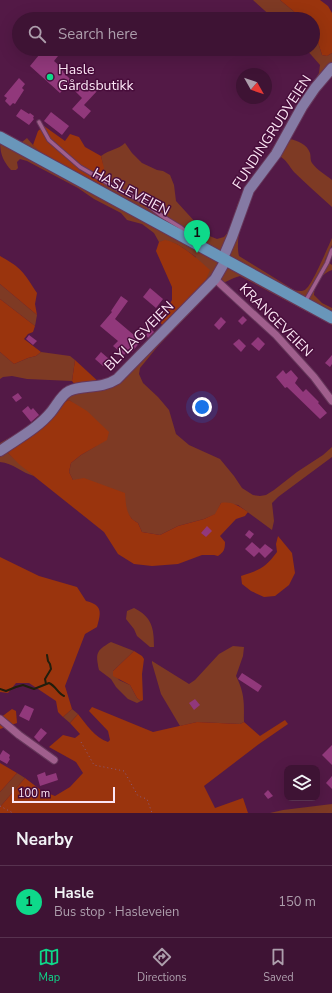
<!DOCTYPE html>
<meta charset="utf-8">
<style>
:root{--surface:#3e1334;--page:#451c3c;--text:#f1f3f6;--muted:#ad9eac;--line:#57324f;--accent:#0ed98a}
body{margin:0;font-family:"Nunito Sans",sans-serif;background:var(--page);color:var(--text)}
.controls{position:absolute;right:12px;bottom:12px;display:grid;overflow:hidden;border-radius:8px;box-shadow:0 4px 16px #0002}
.controls button{width:36px;height:36px;display:grid;place-items:center;padding:0;border:0;border-bottom:1px solid var(--line);background:var(--surface);color:var(--text);font:20px sans-serif}
.compass{position:absolute;left:236px;top:68px;width:36px;height:36px;border-radius:50%;background:var(--surface);box-shadow:0 4px 16px #0002;rotate:130deg}
.scale{position:absolute;left:12px;bottom:10px;width:103px;box-sizing:border-box;padding-left:4px;border:2px solid #fbe5f4;border-top:0;font-size:11px;line-height:14px;white-space:nowrap;color:#fbe5f4;-webkit-text-stroke:3px #480d3b;paint-order:stroke}
.you{position:absolute;left:202px;top:407px;width:14px;height:14px;margin:-10px;border:3px solid #fff;border-radius:50%;background:#1a73e8;box-shadow:0 0 0 6px #1a73e833}
.badge{display:grid;place-items:center;width:26px;height:26px;border-radius:50%;background:var(--accent);color:#111;font-size:13px;font-weight:700}
.pin{position:absolute;translate:-50% -33px;filter:drop-shadow(0 1px 2px #0008)}
.pin::after{content:'';position:absolute;top:21px;width:14px;height:12px;background:inherit;clip-path:polygon(0 0,100% 0,50% 100%)}
.list{margin:0;padding:0;list-style:none}
h2{display:flex;justify-content:space-between;align-items:center;height:52px;margin:0;padding:0 16px;font-size:17px}
h2 small{font-size:13px;font-weight:400;color:var(--muted)}
.list li{display:grid;grid-template-columns:26px 1fr auto;gap:12px;align-items:center;box-sizing:border-box;height:72px;padding:0 16px;border-top:1px solid var(--line)}
.list b{display:block;font-size:15px;white-space:nowrap}
.list p{margin:0;font-size:13px;white-space:nowrap;color:var(--muted)}
.list em{font-size:13px;font-style:normal;color:var(--muted)}
.icon{flex:none;width:22px;height:22px;fill:none;stroke:currentColor;stroke-width:2;stroke-linecap:round;stroke-linejoin:round}
.map{position:relative;flex:none;width:332px;height:813px;overflow:hidden}
.search{position:absolute;background:var(--surface);box-shadow:0 4px 16px #0002;left:12px;right:12px;top:12px;height:44px;display:flex;align-items:center;gap:10px;box-sizing:border-box;padding:0 14px;border-radius:22px;color:var(--muted);font-size:15px}
.sheet{height:124px;background:var(--surface)}
nav{display:flex;justify-content:space-around;align-items:center;box-sizing:border-box;height:56px;border-top:1px solid var(--line);background:var(--surface);font-size:11px;color:var(--muted)}
nav a{display:grid;justify-items:center;gap:2px}
nav .on{color:var(--accent)}
.map>svg:first-child{display:block}
.green{fill:#7e3a24}
.forest{fill:#9a340d}
.lines{fill:none;stroke-linecap:round;stroke-linejoin:round}
.stream{stroke:#211e0d;stroke-width:2}
.building{fill:#91387b}
.lane-casing{stroke:#66375b;stroke-width:5.5}
.street-casing{stroke:#66375b;stroke-width:9}
.secondary-casing{stroke:#66375b;stroke-width:12}
.primary-casing{stroke:#66375b;stroke-width:13}
.path{stroke:#895a7d;stroke-width:1;stroke-dasharray:1 3;stroke-linecap:butt}
.lane{stroke:#a05f8d;stroke-width:3.5}
.street{stroke:#a05f8d;stroke-width:7}
.secondary{stroke:#857aa4;stroke-width:10}
.primary{stroke:#6996ba;stroke-width:11}
.poi-dot{fill:#0ed98a;stroke:#480d3b;stroke-width:1.5}
.labels{text-anchor:middle;dominant-baseline:central;stroke-width:3;stroke-linejoin:round;paint-order:stroke}
.poi-label{font-size:14px;fill:#fbe5f4;stroke:#480d3b;text-anchor:start}
.street-label{font-size:14px;fill:#fbe5f4;stroke:#480d3b}
</style>
<div class="map">
<svg width="332" height="813" viewBox="0 0 332 813">
<rect width="100%" height="100%" fill="#531946"/>
<g class="green">
<path d="M253,0H280L303,19H274Z"/>
<path d="M313,32L317,39L322,55L327,56L332,53V75L315,94L290,139C298,141 307,144 310,153C311,157 310,160 312,163C317,170 326,175 332,180V207C319,195 306,184 294,172C289,166 286,159 279,156C271,167 255,185 250,196C243,211 235,240 239,256L294,290C298,291 303,292 306,289C313,283 327,249 332,238V245L325,260L332,265V270C322,273 314,285 314,295L322,303L332,308V325L240,276C231,278 226,283 217,285L158,346L140,368L139,374L143,383L158,397L169,410L176,434L189,445L220,459L234,476L242,488L253,495L260,496L266,495L274,490L297,472L323,455L332,447V457L278,497L272,503L274,521L272,530L238,505L221,503L216,514L204,519L178,526L160,535L142,532L138,523L133,520L127,513L73,480L69,472L71,463L81,455L96,446L73,403L69,400L65,402L50,420L8,453L34,476C22,473 13,463 0,462V443L25,429L43,416L61,394L115,378L164,327L196,257C184,249 175,239 159,242L154,233L142,224L127,220L121,213L94,199L78,188L27,161L20,159L17,162L18,168L16,170H11C0,157 0,151 0,132L22,142L27,138L33,145L104,186C103,176 104,166 101,156C110,149 118,150 125,143L132,153L142,163L157,170L163,171L170,175L174,185L176,201L207,235L217,239L224,237L229,231L238,203L251,179L266,159L319,73L320,65L306,49H313Z"/>
<path d="M0,284L37,315L35,326L0,299Z"/>
<path d="M0,352L14,364L28,358L36,356L41,352L70,356L75,360L72,381L27,379L12,376L3,377L0,379Z"/>
<path d="M134,608C152,617 154,628 154,647H150L137,636L134,629L126,619L127,611Z"/>
<path d="M111,642L134,651L113,671L119,680L130,685L137,698L141,701L137,703L128,699L116,687L111,679L99,670C96,654 95,651 111,642Z"/>
<path d="M233,646L244,647L243,656L236,676C245,694 244,703 244,722L240,724L197,722L180,726L161,694L152,663V661L189,684L195,680L219,654Z"/>
<path d="M72,709L78,714L70,723L63,717Z"/>
<path d="M17,773L25,778L0,807V792Z"/>
<path d="M332,804V813H270L283,810Z"/>
</g>
<g class="forest">
<path d="M280,0H320L328,6L332,13V53L327,56L322,55L317,39L313,32V19H303Z"/>
<path d="M44,126L65,141L70,134L79,137L85,147L101,156L104,168L103,175L104,186L44,155L33,145L38,131Z"/>
<path d="M165,240C180,242 199,260 210,270L205,282L164,327L158,320L164,313L172,300V287L156,251L159,242Z"/>
<path d="M0,256C22,268 24,273 37,293L35,304L37,315L0,284Z"/>
<path d="M0,299L35,326L33,332L28,334L24,339L41,352L36,356L28,358L14,364L0,352Z"/>
<path d="M75,360L101,384L76,386L72,381Z"/>
<path d="M69,400L87,411L109,432L107,440L81,455L71,463L69,472L73,480L84,478L125,493C126,506 126,517 138,523L142,532L160,535L178,526L204,519L215,514L221,503C232,501 239,506 248,512L245,516L236,519L220,536L225,542C225,549 224,552 218,556L214,555H202L178,564L152,566L134,564L118,554L104,532L20,465L8,453C16,441 37,431 49,421C55,416 60,408 65,402Z"/>
<path d="M278,536L292,553L295,573L289,585L275,596L264,597L251,591L242,584L241,576C260,570 265,568 277,552L276,544Z"/>
<path d="M0,557L39,576L77,587L86,601C103,605 101,613 97,627L85,634L65,686L72,709L63,717L58,712L56,701L29,683H16L8,693L0,692Z"/>
<path d="M134,651L142,656L144,659L142,674L143,700L141,701L137,698L130,685L113,676V671Z"/>
<path d="M92,707L153,732L197,722L240,724L244,722L260,736L285,720L288,724L259,744L204,786L215,808L243,798L248,813H0V807L25,778L42,791L55,796L70,787L83,773L76,762L49,747L63,735L75,738L80,734L70,723L78,714C86,724 95,738 108,742L110,740L108,731L89,711Z"/>
<path d="M12,709L16,711L17,723L0,729V718Z"/>
<path d="M0,763L17,773L0,792Z"/>
</g>
<g class="lines">
<g class="stream">
<path d="M46,684L45,679L51,669L50,664L48,661L47,655"/>
<path d="M0,689L6,691L16,687L23,685L34,689L49,683C56,686 58,694 64,696"/>
</g>
</g>
<g class="building">
<path d="M44,49H49L58,56L54,61L64,70L63,72L71,80L60,93L30,66Z"/>
<path d="M19,78L25,84L22,88L24,90L15,104L13,103L10,106L5,101L7,98L4,96Z"/>
<path d="M86,79L98,90L84,105L91,111L84,119L72,109L82,98L75,91Z"/>
<path d="M21,109L29,114L30,113L34,116L33,118L34,119L29,125L16,116Z"/>
<path d="M51,112L69,126L62,135L44,121Z"/>
<path d="M150,288L163,299L156,308L143,297Z"/>
<path d="M121,296L128,301L115,319L141,341L132,352L129,349L124,355L113,346L118,341L100,326L112,312L111,311Z"/>
<path d="M243,316L247,320L242,325L238,321Z"/>
<path d="M221,317L226,322L219,330L214,325Z"/>
<path d="M151,329L154,332L148,338L146,335Z"/>
<path d="M29,335L37,341L33,345L26,339Z"/>
<path d="M258,337L265,344L259,351L251,344Z"/>
<path d="M239,339L246,346L241,352L233,344Z"/>
<path d="M101,352L109,359L103,366L95,359Z"/>
<path d="M332,355V364L330,367L325,363Z"/>
<path d="M283,370L286,374L291,370L298,378L295,383L303,392L306,389L319,402L318,403L327,413L320,419L287,387L285,388L276,377Z"/>
<path d="M18,393L22,398L16,402L12,397Z"/>
<path d="M28,406L31,410L33,408L39,415L31,422L22,411Z"/>
<path d="M207,526L212,531L206,537L201,533Z"/>
<path d="M249,530L254,534L250,539L245,535Z"/>
<path d="M252,542L260,549L265,544L273,550L265,558L259,552L254,557L245,549Z"/>
<path d="M242,673L262,686L258,692L238,679Z"/>
<path d="M195,699L200,705L194,710L189,703Z"/>
<path d="M25,705L34,709L29,721L19,716Z"/>
<path d="M41,728L47,733L39,742L34,737Z"/>
<path d="M332,745V765L322,755Z"/>
<path d="M3,750L10,755L9,758L10,759L7,764L0,760V755Z"/>
<path d="M45,772L46,776L56,773L58,780L40,786L37,775Z"/>
<path d="M332,776V789L326,783Z"/>
<path d="M268,790L273,796L268,799L264,794Z"/>
</g>
<g class="lines">
<g class="lane-casing">
<g id="lane">
<path d="M39,122L49,140L80,167L123,192L144,202L162,216L180,227L194,238"/>
<path d="M305,302L327,263L332,250"/>
</g>
</g>
<g class="street-casing">
<g id="street">
<path d="M215,279L276,335L314,377L332,401"/>
<path d="M0,719L19,735L54,760"/>
</g>
</g>
<g class="secondary-casing">
<g id="secondary">
<path d="M223,258L232,237L249,190L276,154L302,107L315,88L332,68"/>
<path d="M0,451C17,439 38,428 51,412C57,405 61,395 69,391C84,384 100,390 117,379L215,279L226,260"/>
</g>
</g>
<g class="primary-casing">
<path id="primary" d="M0,137L332,318"/>
</g>
<g class="path">
<path d="M81,742L94,765L124,771L138,796L147,799L152,813"/>
<path d="M0,806L13,813"/>
</g>
<use href="#lane" class="lane"/>
<use href="#street" class="street"/>
<use href="#secondary" class="secondary"/>
<use href="#primary" class="primary"/>
</g>
<circle class="poi-dot" cx="50" cy="77" r="4"/>
<g class="labels">
<g class="poi-label">
<text x="58" y="69">Hasle<tspan x="58" dy="16">Gårdsbutikk</tspan></text>
</g>
<g class="street-label">
<text transform="translate(272 132) rotate(-57)">FUNDINGRUDVEIEN</text>
<text transform="translate(131 192) rotate(28)">HASLEVEIEN</text>
<text transform="translate(276 320) rotate(45)">KRANGEVEIEN</text>
<text transform="translate(139 336) rotate(-45)">BLYLAGVEIEN</text>
</g>
</g>
</svg>
<div class="controls">
<button><svg class="icon" aria-label="layers" viewBox="0 0 24 24"><path d="M12 4l9 5-9 5-9-5zM3 14l9 5 9-5"/></svg></button>
</div>
<svg class="compass" viewBox="-18 -18 36 36"><path d="M0-13l5 13h-10z" fill="#e53935"/><path d="M0 13l5-13h-10z" fill="#ad9eac"/></svg>
<div class="scale">100 m</div>
<div class="you"></div>
<div class="pin badge" style="left:197px;top:253px">1</div>
<div class="search"><svg class="icon" aria-label="search" viewBox="0 0 24 24"><circle cx="10" cy="10" r="6"/><path d="M15 15l6 6"/></svg>Search here</div>
</div>
<section class="sheet">
<h2>Nearby<small></small></h2>
<ul class="list">
<li><span class="badge">1</span><div><b>Hasle</b><p>Bus stop · Hasleveien</p></div><em>150 m</em></li>
</ul>
</section>
<nav>
<a class="on"><svg class="icon" aria-label="map" viewBox="0 0 24 24"><path d="M3 6l6-2 6 2 6-2v14l-6 2-6-2-6 2zM9 4v14M15 6v14"/></svg>Map</a>
<a><svg class="icon" aria-label="directions" viewBox="0 0 24 24"><path d="M12 3l9 9-9 9-9-9zM9 14v-3h6M13 9l2 2-2 2"/></svg>Directions</a>
<a><svg class="icon" aria-label="saved" viewBox="0 0 24 24"><path d="M7 4h10v16l-5-4-5 4z"/></svg>Saved</a>
</nav>
